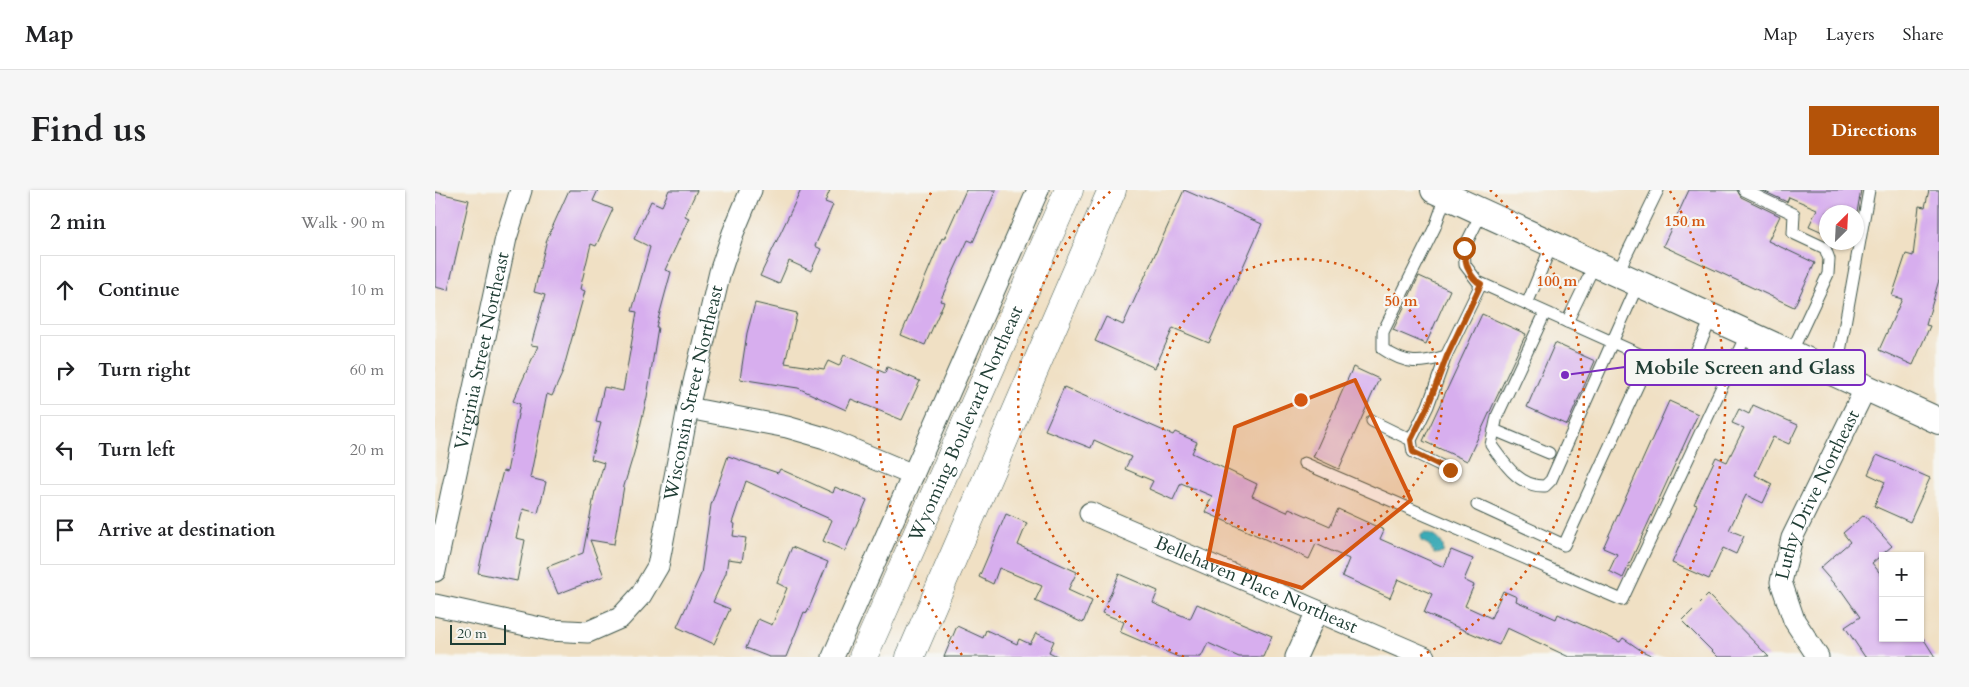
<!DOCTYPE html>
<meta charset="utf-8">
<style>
:root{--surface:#fff;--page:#f6f6f6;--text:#202124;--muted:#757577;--line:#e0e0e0;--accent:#b45309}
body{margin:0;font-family:Cardo,serif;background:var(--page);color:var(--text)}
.controls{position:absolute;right:15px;bottom:15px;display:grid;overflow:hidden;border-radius:0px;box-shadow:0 1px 4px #0004}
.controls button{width:45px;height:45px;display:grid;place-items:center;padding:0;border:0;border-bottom:1px solid var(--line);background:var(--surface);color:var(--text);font:25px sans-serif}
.compass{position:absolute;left:1384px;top:15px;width:45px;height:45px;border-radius:50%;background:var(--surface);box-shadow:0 1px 4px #0004;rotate:24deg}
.scale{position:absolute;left:15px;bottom:12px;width:56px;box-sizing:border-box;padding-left:5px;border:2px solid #1f3d34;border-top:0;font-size:14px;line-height:18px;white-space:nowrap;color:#1f3d34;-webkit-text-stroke:4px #f6f6f2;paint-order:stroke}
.stop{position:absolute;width:15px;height:15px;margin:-11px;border:4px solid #b45309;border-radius:50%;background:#fff}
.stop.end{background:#b45309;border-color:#fff;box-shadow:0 1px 5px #0008}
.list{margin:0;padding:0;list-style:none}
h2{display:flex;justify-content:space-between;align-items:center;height:65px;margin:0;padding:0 20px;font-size:21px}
h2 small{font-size:16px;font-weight:400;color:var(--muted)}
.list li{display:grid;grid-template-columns:32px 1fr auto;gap:15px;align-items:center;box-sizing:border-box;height:70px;margin:0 10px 10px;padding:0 10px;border:1px solid var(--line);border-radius:0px}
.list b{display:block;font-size:19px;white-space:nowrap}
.list em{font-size:16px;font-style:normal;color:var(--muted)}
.icon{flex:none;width:28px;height:28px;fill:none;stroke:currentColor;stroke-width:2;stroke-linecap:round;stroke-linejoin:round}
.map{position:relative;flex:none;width:1504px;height:467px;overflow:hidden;border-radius:0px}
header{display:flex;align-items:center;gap:30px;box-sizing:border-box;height:70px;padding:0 25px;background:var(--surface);border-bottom:1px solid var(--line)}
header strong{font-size:24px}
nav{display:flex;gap:28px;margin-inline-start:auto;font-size:18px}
.intro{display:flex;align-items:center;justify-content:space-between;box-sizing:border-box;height:120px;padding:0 30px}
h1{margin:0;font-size:35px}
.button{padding:12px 22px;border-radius:0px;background:var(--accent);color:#fff;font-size:18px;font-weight:700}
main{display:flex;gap:30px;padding:0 30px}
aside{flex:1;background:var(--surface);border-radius:0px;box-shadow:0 1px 4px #0004}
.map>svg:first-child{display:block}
.water{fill:#3aaab6;stroke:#2c7475}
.building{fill:#d7aeee}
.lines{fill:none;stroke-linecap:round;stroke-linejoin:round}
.service-casing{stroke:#3e554a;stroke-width:13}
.minor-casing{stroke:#3e554a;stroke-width:23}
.tertiary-casing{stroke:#3e554a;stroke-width:28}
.secondary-casing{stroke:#3e554a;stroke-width:29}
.service{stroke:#fff;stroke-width:11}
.minor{stroke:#fff;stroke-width:21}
.tertiary{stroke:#fff;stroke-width:26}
.secondary{stroke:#fff;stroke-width:28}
.route{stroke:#b45309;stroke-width:6}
.marked{fill:#d45610;fill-opacity:0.2;stroke:#d45610;stroke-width:4;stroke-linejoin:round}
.ring{fill:none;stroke:#d45610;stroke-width:2.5;stroke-dasharray:2.5 5}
.labels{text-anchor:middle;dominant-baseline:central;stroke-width:4.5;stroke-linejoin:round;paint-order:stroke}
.street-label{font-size:19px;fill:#1f3d34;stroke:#f6f6f2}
.centre{fill:#d45610;stroke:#f6f6f2;stroke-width:2.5}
.ring-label{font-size:15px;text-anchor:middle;font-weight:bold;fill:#d45610;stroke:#f6f6f2;stroke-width:4.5;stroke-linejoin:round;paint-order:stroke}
.leader{fill:none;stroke:#7b2cbf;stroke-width:2}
.callout-dot{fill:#7b2cbf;stroke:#f6f6f2;stroke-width:2}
.callout{fill:#f6f6f2;stroke:#7b2cbf;stroke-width:2}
.callout-label{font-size:20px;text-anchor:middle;font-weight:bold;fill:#1f3d34}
</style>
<header>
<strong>Map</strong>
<nav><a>Map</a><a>Layers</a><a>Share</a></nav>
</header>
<div class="intro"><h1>Find us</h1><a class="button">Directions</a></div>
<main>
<aside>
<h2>2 min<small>Walk · 90 m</small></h2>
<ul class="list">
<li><svg class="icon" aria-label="ahead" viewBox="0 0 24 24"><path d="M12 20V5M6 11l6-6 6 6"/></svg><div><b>Continue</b></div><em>10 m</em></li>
<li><svg class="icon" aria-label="right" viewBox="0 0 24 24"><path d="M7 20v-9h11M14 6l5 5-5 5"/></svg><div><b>Turn right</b></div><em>60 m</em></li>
<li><svg class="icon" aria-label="left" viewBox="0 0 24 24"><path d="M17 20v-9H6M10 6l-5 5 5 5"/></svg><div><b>Turn left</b></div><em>20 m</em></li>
<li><svg class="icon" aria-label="arrive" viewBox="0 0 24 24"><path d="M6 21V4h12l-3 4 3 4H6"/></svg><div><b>Arrive at destination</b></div></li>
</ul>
</aside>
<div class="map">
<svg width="1504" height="467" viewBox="0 0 1504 467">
<rect width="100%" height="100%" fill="#f6f6f2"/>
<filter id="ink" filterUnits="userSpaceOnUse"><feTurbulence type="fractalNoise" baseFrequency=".02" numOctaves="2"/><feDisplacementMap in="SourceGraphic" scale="10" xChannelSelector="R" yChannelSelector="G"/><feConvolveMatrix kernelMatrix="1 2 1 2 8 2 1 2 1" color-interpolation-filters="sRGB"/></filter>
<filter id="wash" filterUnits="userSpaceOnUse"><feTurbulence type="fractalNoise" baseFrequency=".0096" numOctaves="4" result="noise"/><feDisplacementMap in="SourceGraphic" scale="20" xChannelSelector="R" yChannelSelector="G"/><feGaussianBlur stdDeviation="1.12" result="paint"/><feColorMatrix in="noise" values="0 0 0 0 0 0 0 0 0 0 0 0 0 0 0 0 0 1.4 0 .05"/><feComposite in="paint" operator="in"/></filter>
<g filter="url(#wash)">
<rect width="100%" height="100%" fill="#f0e0c4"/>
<path class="water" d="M989,343C1000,344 1011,352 1008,363L999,364L994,355L986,351V345Z"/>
<g id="blocks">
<g class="building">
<path d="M134,0H163L158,11L178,19L161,56L156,54L145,99L150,101L127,184L117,206L112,204L95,288L111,292L103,323L88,319L81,348L90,350L82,391L43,383L52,342L68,281L72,282L85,214L78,211L103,156L96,155L110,105L99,102L112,49Z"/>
<path d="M234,0H262L250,26L254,28L230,80L236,82L221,137H223L212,207L199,263L189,296L179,354L155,350L169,386L123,404L112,377L148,363L160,301H161L169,273L156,269L166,233L161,232L169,197L188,201L202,122L197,121L215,57L199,49L216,11L227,16Z"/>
<path d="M366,0H395L390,12L398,15L380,56L386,59L376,81L354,71L344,94L325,86Z"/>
<path d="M531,0H561L538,52L533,50L505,111L509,112L490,155L466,145L507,48L509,49Z"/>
<path d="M749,0L827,34L774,153L738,138L720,178L660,151L671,127L688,135Z"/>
<path d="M1254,0H1302L1306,7L1345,26L1333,51L1380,73L1359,117L1228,56Z"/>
<path d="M1326,0H1426L1422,22H1392V44L1374,36L1382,19L1354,7L1352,12Z"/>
<path d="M1494,0H1504V90L1491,135L1495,136L1478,175L1444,160L1467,109L1457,106L1471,64L1478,66L1484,16L1490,17Z"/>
<path d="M0,2L34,10L13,100L0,97Z"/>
<path d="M984,86L1015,100L991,154L958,140Z"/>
<path d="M320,113L362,123L350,173L389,179L393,171L404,176L409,165L450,183L452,177L485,191L467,230L416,209L411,220L363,198L305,189L312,143Z"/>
<path d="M1047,124L1091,144L1032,271L988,251Z"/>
<path d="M1120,153L1160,171L1132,235L1092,217Z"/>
<path d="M918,177L944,189L904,279L878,267Z"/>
<path d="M629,197L738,245L740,242L762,252L757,263L822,294L817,306L852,322L854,318L895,336L903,319L949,340L945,349L1009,377L1016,360L1038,369L1029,390L1039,395L1030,416L1056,428L1068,401L1082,407L1081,411L1121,429L1123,424L1185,452L1188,448L1207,461L1220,467H1134L1072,438L1064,455L989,423L997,404L963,389L955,408L907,386L914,369L881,354L874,369L770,322L777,306L746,293L738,310L714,299L718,291L690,279L696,267L659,250L656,258L610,240Z"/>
<path d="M1234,211L1263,224L1188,388L1174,381L1182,364L1168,358Z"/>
<path d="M1318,215L1363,235L1354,254L1338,247L1320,285L1337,294L1328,313L1311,305L1294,340L1309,346L1301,364L1288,358L1274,389L1237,373L1262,315L1259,314L1281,267L1292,272L1309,238L1297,233L1304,219L1314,224Z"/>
<path d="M1442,265L1495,288L1475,332L1439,316L1450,292L1433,284Z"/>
<path d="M293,266L343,283L345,279L398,303L400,297L432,310L410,361L388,351L397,330L311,291L297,333L300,334L298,346L311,348L307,371L293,369L291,383L278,412L295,419L279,454L242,437L266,384L276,315Z"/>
<path d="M571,324L592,333L583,355L642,382L633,400L657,411L648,433L600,411L607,396L564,378L558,394L544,387Z"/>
<path d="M1429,325L1457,356L1437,373L1448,387V448H1488L1500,467H1430L1410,437L1425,427L1406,400L1405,401L1385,378L1415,352L1408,343Z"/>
<path d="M357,357L393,372L372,423L369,422L351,467H334L311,458L323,429L337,435L352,398L342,393Z"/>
<path d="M684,384L723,401L718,413L755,429L762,414L837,446L828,467H804L773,453L766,467H743L685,442L689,432L667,423Z"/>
<path d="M1273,405L1334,467H1283L1247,431Z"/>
<path d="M522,436L548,448L551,440L582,454L584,449L595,454L601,443L619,451L614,462L624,467H509Z"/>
</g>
</g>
</g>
<g filter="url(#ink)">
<use href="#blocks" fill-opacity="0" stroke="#3e554a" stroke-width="1"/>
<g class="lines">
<g class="service-casing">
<g id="service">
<path d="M1309,0L1359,24L1358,43L1390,58L1394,69L1393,84L1356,163"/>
<path d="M1011,6L1000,37L948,142V159C971,175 985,174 1011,166"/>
<path d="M1047,22L1029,58L1030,75L1043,92L1251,185L1277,127"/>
<path d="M1182,84L1223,0"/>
<path d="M1092,114L1117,54"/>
<path d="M1110,123L1062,226L1056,255C1070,274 1084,297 1110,296L1116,290L1203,94"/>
<path d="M1132,132L1160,74"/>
<path d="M1401,184L1434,0"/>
<path d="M937,231L976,250"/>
<path d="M1059,240L1114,263"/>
<path d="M869,273L1187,410L1312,143"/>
<path d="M1015,280L978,262L976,250L993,216L1011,166L1046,94"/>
<path d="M1042,315L1129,355L1215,169"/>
</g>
</g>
<g class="minor-casing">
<g id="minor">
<path d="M253,218L352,237L390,248L478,285"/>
<path id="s1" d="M655,323L989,467"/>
<path id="s2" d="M0,381L71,48L86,0"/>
<path id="s3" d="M0,415L114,440L153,442L185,428L206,405L223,376L253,218L285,82L298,43L316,0"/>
<path d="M398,467L603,0"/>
<path d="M861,467L882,421"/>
<path id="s4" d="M1383,467L1359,430L1346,392L1357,348L1431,197"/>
</g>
</g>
<g class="tertiary-casing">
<path id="tertiary" d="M999,0L1504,231"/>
</g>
<g class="secondary-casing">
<g id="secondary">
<path id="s5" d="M428,467L634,0"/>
<path d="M475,467L677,0"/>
</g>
</g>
<use href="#service" class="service"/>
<use href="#minor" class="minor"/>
<use href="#tertiary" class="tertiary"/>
<use href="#secondary" class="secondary"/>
</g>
</g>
<g class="lines" filter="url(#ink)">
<path class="route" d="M1015,280L978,262L976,250L993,216L1012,166L1046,94C1033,87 1030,72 1029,58"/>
</g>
<path class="marked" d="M920,190L976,310L867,398L773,369L800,237Z"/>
<g class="ring">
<circle cx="866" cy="210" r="141"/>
<path d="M749 467A282 282 0 0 1 677 0M1055 0A282 282 0 0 1 983 467"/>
<path d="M527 465A424 424 0 0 1 497 1M1235 1A424 424 0 0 1 1205 465"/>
</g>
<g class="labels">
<g class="street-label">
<text stroke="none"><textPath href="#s2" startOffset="225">Virginia Street Northeast</textPath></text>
<text stroke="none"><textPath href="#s3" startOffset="432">Wisconsin Street Northeast</textPath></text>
<text stroke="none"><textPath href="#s5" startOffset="255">Wyoming Boulevard Northeast</textPath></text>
<text stroke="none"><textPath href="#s4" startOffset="179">Luthy Drive Northeast</textPath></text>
<text stroke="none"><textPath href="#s1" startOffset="181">Bellehaven Place Northeast</textPath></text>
</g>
</g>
<circle cx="866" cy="210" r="8" class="centre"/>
<g class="ring-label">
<text x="1250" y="36">150 m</text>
<text x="1122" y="96">100 m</text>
<text x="966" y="116">50 m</text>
</g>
<path class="leader" d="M1130 185L1190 177"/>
<circle class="callout-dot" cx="1130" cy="185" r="5"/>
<rect class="callout" x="1190" y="160" width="240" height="35" rx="5"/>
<g class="callout-label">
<text x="1310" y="184">Mobile Screen and Glass</text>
</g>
</svg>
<div class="controls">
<button>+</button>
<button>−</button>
</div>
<svg class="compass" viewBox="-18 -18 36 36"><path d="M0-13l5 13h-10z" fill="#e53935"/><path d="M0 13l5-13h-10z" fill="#757577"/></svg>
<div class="scale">20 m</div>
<div class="stop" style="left:1029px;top:58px"></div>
<div class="stop end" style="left:1015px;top:280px"></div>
</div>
</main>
